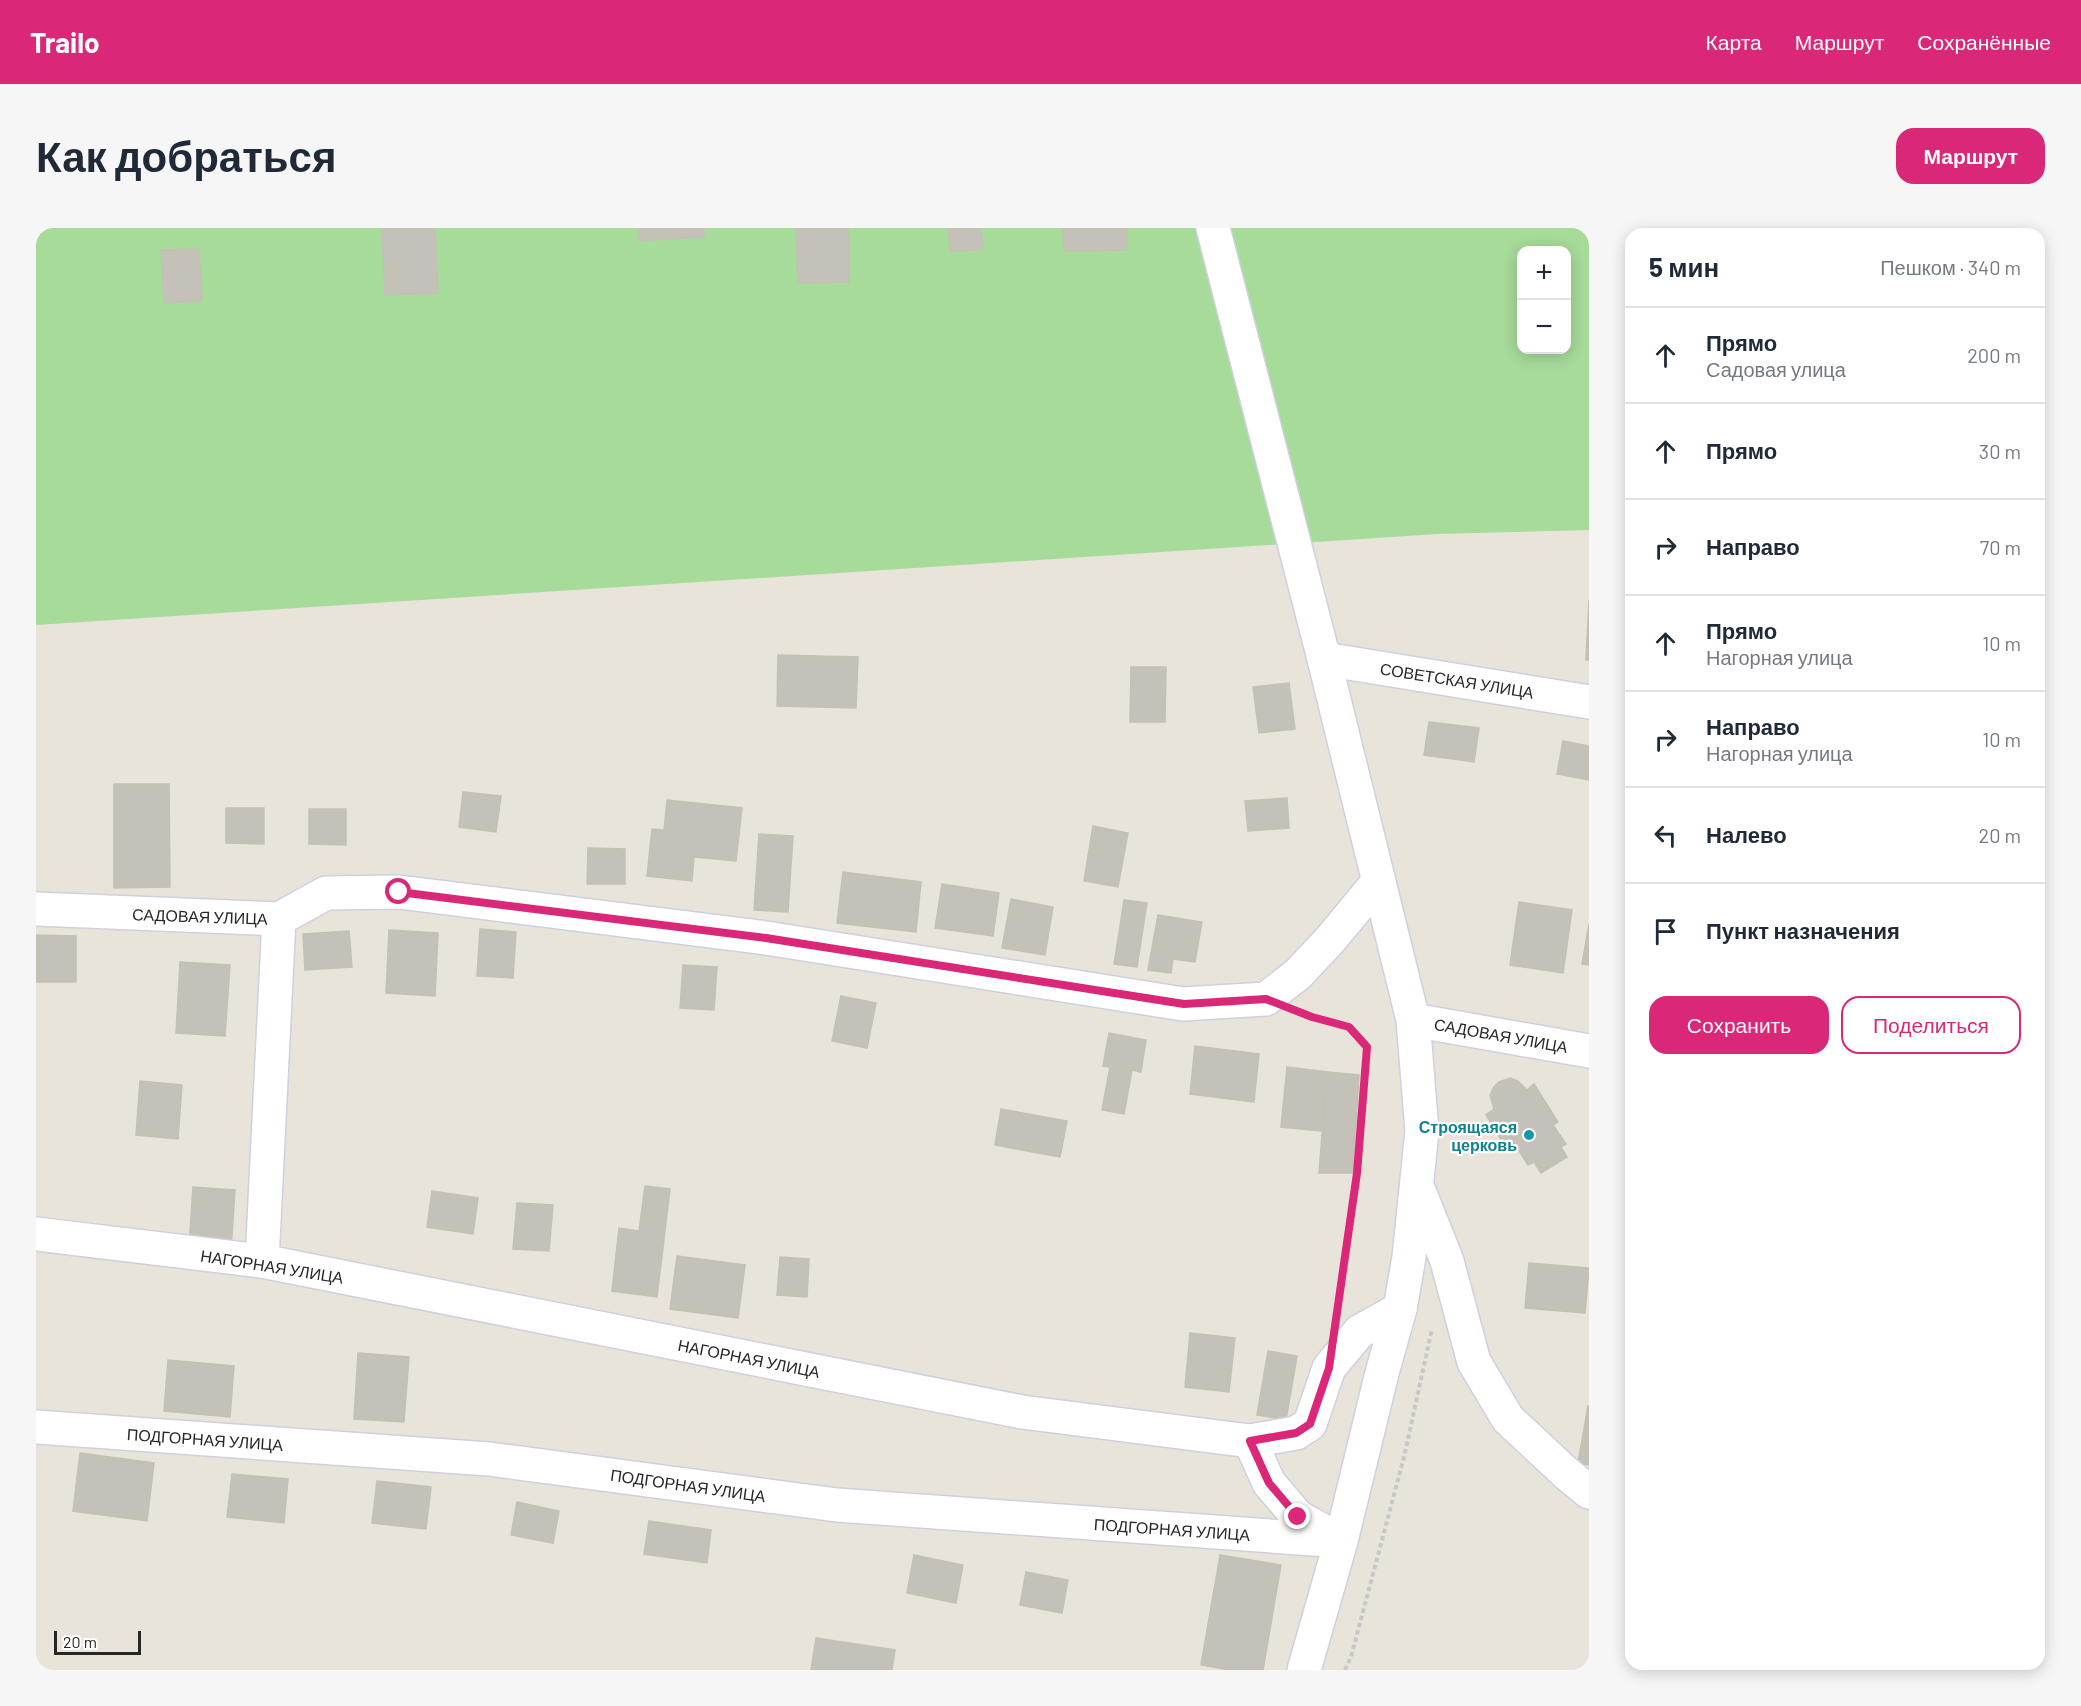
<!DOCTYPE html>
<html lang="ru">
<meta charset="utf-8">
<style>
:root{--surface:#fff;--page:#f6f6f7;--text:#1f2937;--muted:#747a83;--line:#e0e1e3;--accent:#db2777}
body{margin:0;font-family:Barlow,sans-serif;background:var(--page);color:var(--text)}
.controls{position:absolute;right:18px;top:18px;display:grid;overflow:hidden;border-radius:12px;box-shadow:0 3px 15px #0003}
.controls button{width:54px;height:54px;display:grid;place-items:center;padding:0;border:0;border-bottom:2px solid var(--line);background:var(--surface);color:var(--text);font:30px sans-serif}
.scale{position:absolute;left:18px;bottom:15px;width:87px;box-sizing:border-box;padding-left:6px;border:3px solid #272727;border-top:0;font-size:16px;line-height:21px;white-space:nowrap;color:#272727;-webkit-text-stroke:4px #fff;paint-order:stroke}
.stop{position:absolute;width:18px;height:18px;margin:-14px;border:4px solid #db2777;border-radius:50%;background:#fff}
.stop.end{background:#db2777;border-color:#fff;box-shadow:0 2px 6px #0008}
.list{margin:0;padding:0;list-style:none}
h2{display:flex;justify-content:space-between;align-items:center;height:78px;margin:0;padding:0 24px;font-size:26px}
h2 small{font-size:20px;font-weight:400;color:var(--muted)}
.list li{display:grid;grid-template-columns:39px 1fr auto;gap:18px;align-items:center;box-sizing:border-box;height:96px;padding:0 24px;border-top:2px solid var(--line)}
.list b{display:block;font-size:22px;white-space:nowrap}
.list p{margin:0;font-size:20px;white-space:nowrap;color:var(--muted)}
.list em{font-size:20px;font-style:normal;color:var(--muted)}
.actions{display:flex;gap:12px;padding:18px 24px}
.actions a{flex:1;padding:14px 0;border:2px solid var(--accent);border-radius:18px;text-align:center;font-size:21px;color:var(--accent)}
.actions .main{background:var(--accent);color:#fff}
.icon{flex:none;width:33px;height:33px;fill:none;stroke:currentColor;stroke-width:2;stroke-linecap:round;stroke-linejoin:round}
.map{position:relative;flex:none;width:1553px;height:1442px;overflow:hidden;border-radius:18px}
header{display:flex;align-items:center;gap:36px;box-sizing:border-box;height:84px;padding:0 30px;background:var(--accent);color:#fff}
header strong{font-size:28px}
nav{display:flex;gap:33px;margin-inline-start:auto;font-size:21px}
.intro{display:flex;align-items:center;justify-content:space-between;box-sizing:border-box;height:144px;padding:0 36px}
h1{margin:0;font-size:42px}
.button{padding:15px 27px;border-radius:18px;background:var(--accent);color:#fff;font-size:21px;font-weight:700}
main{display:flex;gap:36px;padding:0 36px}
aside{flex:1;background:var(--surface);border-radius:18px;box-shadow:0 3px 15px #0003}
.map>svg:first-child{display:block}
.green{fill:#a7db9a;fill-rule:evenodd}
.building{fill:#c4c1b9;stroke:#c3c0b4;stroke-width:1.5}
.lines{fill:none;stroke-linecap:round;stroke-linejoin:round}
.minor-casing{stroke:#cfd0df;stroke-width:36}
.path{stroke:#c7c7c7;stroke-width:4;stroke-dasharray:4.5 3;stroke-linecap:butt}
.minor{stroke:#fff;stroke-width:33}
.route{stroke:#db2777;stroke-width:8}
.culture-dot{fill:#0f9aa8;stroke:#fff;stroke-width:2}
.labels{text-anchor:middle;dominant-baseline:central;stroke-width:4.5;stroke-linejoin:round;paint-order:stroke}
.street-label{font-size:16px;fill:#272727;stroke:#fff}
.culture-label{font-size:16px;font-weight:bold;fill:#0d838f;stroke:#fff;text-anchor:end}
</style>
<header>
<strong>Trailo</strong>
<nav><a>Карта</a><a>Маршрут</a><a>Сохранённые</a></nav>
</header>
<div class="intro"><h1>Как добраться</h1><a class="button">Маршрут</a></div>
<main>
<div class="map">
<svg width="1553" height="1442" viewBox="0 0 1553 1442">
<rect width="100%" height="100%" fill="#e9e4d9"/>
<path class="green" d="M0,0H1553V302L1402,306L0,397ZM1486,22H1530V122H1486Z"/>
<g class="building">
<path d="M346,0H399L402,65L349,67Z"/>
<path d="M603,0H668V9L603,13Z"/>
<path d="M760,0H812L813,54L762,55Z"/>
<path d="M912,0H945L947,21L914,24Z"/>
<path d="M1027,0H1091V22L1028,23Z"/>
<path d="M163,21L166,73L128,75L125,22Z"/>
<path d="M1553,372V432H1550Z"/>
<path d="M742,427L822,429L820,480L741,478Z"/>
<path d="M1095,439H1130L1129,494H1094Z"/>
<path d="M1253,455L1259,501L1223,505L1217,459Z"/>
<path d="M1393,494L1443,500L1438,534L1388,527Z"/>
<path d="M1527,513L1553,518V552L1521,546Z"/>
<path d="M78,556H133L134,659L78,660Z"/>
<path d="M427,564L465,568L460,604L423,599Z"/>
<path d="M1251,570L1253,600L1212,603L1209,573Z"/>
<path d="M631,572L706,580L700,633L658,629L656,653L611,648L616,601L628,602Z"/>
<path d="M190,580H228V616L190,615Z"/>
<path d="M273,581H310V617L273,616Z"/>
<path d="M1057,598L1092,605L1082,659L1048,653Z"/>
<path d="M723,606L757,608L752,684L718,682Z"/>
<path d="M552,620L589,621V656H551Z"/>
<path d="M807,644L885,654L880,704L801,695Z"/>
<path d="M906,656L963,665L957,708L899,700Z"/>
<path d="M975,671L1017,679L1009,727L966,720Z"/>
<path d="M1088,672L1111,675L1101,739L1078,736Z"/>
<path d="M1483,674L1536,682L1527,745L1474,737Z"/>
<path d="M1122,687L1166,694L1159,734L1137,731L1135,745L1112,742Z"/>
<path d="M1553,696V737L1546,736Z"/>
<path d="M444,701L480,704L477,750L441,748Z"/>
<path d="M353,702L402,705L399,768L350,765Z"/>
<path d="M313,703L316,739L269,742L267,706Z"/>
<path d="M0,707L40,708V754H0Z"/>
<path d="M144,734L194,737L189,808L140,805Z"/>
<path d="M647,737L681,739L678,782L644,780Z"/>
<path d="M805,768L840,775L831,820L796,813Z"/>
<path d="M1073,805L1110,812L1105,844L1096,842L1088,886L1066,882L1074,839L1067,838Z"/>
<path d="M1159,818L1223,826L1218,874L1154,866Z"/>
<path d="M1251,839L1291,844L1285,903L1245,899Z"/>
<path d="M1291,844L1323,847L1317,945H1283Z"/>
<path d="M1474,850L1482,853L1491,862L1498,856L1522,894L1517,897L1530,916L1525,919L1531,929L1505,945L1498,934L1492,937L1480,918L1472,923L1450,887L1458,881L1454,867L1458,859L1463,854Z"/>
<path d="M104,853L146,857L142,911L100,907Z"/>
<path d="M965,881L1031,893L1024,929L959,917Z"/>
<path d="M609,958L634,961L621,1069L576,1063L583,1000L603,1003Z"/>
<path d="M157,959L199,962L195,1022L153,1020Z"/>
<path d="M396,963L442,970L437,1006L391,999Z"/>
<path d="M481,975L517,977L513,1023L477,1021Z"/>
<path d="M641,1028L709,1037L702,1090L634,1081Z"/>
<path d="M744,1029L773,1031L771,1069L741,1067Z"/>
<path d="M1493,1035L1553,1040L1549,1085L1489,1080Z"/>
<path d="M1154,1105L1199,1110L1193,1164L1149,1159Z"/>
<path d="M1232,1123L1261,1128L1250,1192L1221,1187Z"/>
<path d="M322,1125L373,1129L368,1194L318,1191Z"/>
<path d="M132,1132L198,1138L194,1189L128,1183Z"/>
<path d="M1552,1178H1553V1237L1542,1235Z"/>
<path d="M44,1225L118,1235L111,1293L37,1283Z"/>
<path d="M196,1246L252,1251L248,1295L191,1289Z"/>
<path d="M341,1253L395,1259L390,1301L336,1295Z"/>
<path d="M481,1274L523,1283L517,1315L475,1307Z"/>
<path d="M613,1293L675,1302L671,1335L608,1326Z"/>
<path d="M878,1327L927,1337L920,1375L871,1365Z"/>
<path d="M1184,1327L1245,1337L1227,1442H1194L1165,1437Z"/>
<path d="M990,1344L1032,1352L1026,1385L984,1377Z"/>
<path d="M780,1410L859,1422L856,1442H775Z"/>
</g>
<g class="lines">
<g class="minor-casing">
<g id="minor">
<path d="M1177,0L1288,431L1377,792L1386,903L1373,1029L1364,1081L1346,1145L1305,1313L1268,1442"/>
<path d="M1288,431L1553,474"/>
<path d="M0,681L243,691L290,665L363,664L730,710L1147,776L1230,771L1262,746L1294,712L1342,654"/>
<path d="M1377,792L1553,823"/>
<path d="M1383,963L1411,1033L1438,1134L1472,1191L1530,1245L1553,1264"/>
<path d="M0,1006L226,1033L986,1184L1214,1213L1260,1205L1274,1196L1293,1140L1323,1104L1364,1081"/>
<path d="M226,1033L243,691"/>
<path d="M0,1199L453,1231L801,1277L1305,1313"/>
<path d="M1214,1213L1233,1255L1262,1289L1298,1309"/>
</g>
</g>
<g class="path">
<path d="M1264,784L1313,799L1331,819L1321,945L1301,1082"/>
<path d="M1309,1442L1315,1429L1368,1229L1396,1101"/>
</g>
<use href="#minor" class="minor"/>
</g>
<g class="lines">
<path class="route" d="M363,664L730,710L1148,776L1230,771L1276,789L1313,799L1331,819L1321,945L1293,1140L1274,1196L1260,1205L1214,1213L1233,1255L1262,1289"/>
</g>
<circle class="culture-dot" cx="1493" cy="907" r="6"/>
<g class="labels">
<g class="street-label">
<text transform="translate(1421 452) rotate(9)">СОВЕТСКАЯ УЛИЦА</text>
<text transform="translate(164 688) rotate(2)">САДОВАЯ УЛИЦА</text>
<text transform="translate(1465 807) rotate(10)">САДОВАЯ УЛИЦА</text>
<text transform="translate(236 1038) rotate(9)">НАГОРНАЯ УЛИЦА</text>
<text transform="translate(713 1130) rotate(11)">НАГОРНАЯ УЛИЦА</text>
<text transform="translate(169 1211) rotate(4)">ПОДГОРНАЯ УЛИЦА</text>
<text transform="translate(652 1257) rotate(8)">ПОДГОРНАЯ УЛИЦА</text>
<text transform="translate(1136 1301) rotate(4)">ПОДГОРНАЯ УЛИЦА</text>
</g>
<g class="culture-label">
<text x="1481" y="898">Строящаяся<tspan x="1481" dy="18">церковь</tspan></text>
</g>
</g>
</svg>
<div class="controls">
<button>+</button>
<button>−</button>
</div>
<div class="scale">20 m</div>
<div class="stop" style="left:363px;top:664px"></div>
<div class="stop end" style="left:1262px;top:1289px"></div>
</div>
<aside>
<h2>5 мин<small>Пешком · 340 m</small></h2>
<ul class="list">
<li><svg class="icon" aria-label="ahead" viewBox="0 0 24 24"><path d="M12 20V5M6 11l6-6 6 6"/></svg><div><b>Прямо</b><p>Садовая улица</p></div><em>200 m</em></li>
<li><svg class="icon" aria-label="ahead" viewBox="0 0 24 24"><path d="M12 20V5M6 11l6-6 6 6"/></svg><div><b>Прямо</b></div><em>30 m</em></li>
<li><svg class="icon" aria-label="right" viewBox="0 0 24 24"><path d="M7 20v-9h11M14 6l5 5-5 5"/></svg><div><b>Направо</b></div><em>70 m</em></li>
<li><svg class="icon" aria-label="ahead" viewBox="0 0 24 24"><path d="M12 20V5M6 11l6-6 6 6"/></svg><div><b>Прямо</b><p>Нагорная улица</p></div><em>10 m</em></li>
<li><svg class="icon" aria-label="right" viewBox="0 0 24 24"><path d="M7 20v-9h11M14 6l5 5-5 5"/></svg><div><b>Направо</b><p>Нагорная улица</p></div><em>10 m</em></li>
<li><svg class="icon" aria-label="left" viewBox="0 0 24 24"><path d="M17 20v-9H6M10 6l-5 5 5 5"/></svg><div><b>Налево</b></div><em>20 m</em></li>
<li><svg class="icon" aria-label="arrive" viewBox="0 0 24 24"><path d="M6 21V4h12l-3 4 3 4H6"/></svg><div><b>Пункт назначения</b></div></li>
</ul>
<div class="actions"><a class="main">Сохранить</a><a>Поделиться</a></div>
</aside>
</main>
